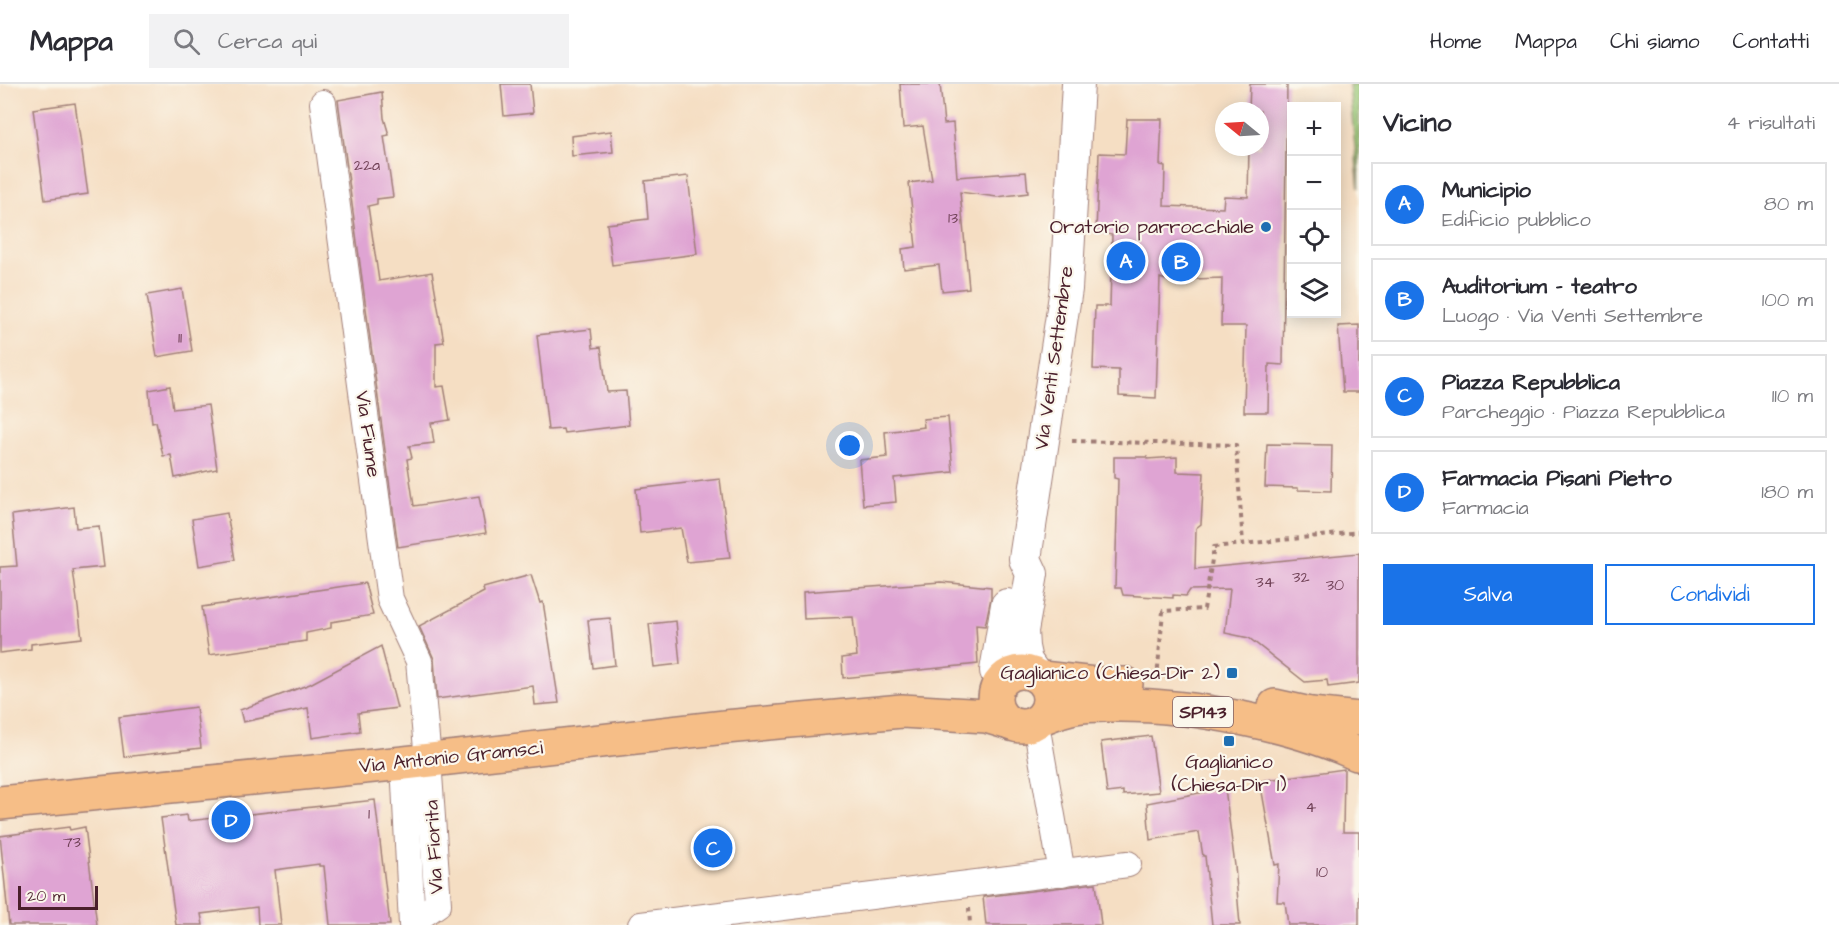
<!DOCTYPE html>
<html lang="it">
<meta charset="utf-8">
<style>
:root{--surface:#fff;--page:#f2f2f3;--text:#2b2b33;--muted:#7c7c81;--line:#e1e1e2;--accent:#1a73e8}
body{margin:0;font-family:"Architects Daughter",sans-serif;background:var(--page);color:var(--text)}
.controls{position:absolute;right:18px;top:18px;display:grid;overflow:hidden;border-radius:0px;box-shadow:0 3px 15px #0003}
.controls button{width:54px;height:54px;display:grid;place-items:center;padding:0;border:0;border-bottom:2px solid var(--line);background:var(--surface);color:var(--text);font:30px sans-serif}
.compass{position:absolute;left:1215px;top:18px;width:54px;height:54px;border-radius:50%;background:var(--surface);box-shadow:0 3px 15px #0003;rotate:288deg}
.scale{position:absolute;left:18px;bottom:15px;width:80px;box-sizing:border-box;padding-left:6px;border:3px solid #4a1f2b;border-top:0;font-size:16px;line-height:21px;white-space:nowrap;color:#4a1f2b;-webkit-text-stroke:4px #fbf7ec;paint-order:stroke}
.you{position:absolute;left:850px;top:362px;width:21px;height:21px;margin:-15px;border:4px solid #fff;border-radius:50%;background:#1a73e8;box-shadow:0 0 0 9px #1a73e833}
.badge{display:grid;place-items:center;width:39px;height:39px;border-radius:50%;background:var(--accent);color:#fff;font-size:20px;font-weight:700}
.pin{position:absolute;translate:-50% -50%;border:3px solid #fff;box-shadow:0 2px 6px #0006}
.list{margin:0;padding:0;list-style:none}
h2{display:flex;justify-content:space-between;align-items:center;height:78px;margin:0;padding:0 24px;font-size:26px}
h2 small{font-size:20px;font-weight:400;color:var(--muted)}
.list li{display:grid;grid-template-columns:39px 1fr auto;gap:18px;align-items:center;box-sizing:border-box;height:84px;margin:0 12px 12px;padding:0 12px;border:2px solid var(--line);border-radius:0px}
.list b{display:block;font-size:22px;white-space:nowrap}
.list p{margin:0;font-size:20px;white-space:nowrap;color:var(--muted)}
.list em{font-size:20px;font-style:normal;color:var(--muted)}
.actions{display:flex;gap:12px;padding:18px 24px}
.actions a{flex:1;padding:14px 0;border:2px solid var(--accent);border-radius:0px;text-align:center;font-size:21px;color:var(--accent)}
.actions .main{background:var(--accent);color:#fff}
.icon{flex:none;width:33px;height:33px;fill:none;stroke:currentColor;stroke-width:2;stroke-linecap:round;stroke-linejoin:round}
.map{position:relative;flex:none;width:1359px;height:841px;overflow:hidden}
header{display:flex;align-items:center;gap:36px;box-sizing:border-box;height:84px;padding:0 30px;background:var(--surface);border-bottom:2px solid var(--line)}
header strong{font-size:28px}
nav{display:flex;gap:33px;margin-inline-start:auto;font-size:21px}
.search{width:420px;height:54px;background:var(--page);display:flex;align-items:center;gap:15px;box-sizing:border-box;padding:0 21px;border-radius:0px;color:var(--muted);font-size:22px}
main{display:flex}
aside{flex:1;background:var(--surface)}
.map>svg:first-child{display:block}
.green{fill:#99c978;stroke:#727452;stroke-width:1.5}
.building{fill:#dfa4d3}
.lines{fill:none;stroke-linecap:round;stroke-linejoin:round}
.minor-casing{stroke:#a07e77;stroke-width:28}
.tertiary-casing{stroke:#a07e77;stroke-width:34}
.primary-casing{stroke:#a07e77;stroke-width:36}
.path{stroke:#a07e77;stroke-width:4;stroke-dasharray:4.5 4.5;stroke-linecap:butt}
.minor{stroke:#fff;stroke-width:26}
.tertiary{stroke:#fff;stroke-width:32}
.primary{stroke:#f6be87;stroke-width:33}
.poi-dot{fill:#1f6fb2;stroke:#fbf7ec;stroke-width:2}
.labels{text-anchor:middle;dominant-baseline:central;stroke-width:4.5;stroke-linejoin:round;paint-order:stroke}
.number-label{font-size:16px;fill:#6f4055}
.shield{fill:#fbf7ec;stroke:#7f6065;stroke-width:1.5}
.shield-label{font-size:18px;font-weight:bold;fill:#4a1f2b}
.poi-label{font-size:20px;fill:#4a1f2b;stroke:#fbf7ec;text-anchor:end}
.street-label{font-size:20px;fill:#4a1f2b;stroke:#fbf7ec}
</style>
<header>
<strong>Mappa</strong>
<div class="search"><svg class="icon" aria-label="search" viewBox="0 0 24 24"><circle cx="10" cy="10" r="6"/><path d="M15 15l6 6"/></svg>Cerca qui</div>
<nav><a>Home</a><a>Mappa</a><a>Chi siamo</a><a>Contatti</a></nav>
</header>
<main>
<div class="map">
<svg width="1359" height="841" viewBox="0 0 1359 841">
<rect width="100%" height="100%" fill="#fbf7ec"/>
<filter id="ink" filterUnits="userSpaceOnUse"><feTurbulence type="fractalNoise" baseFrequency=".0167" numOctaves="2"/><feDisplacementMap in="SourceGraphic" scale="12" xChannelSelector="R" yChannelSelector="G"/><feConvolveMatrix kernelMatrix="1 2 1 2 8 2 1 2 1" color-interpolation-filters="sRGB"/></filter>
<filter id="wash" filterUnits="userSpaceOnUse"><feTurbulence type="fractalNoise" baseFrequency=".008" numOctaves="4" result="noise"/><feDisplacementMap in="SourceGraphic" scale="24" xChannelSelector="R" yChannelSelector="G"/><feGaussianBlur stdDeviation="1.35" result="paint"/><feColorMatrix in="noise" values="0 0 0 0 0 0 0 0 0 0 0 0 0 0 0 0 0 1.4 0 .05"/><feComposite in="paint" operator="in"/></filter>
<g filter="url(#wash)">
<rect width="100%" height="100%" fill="#f5dec3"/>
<path class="green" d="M1349,0H1359V104Z"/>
<g id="blocks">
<g class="building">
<path d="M501,0H530L533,29L504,32Z"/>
<path d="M900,0H940L944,40L953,39L957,93L1026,88L1028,109L997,113L960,108L969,204L942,207L939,181L904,185L902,165L916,163L909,99L932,96L923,42L903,44Z"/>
<path d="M1250,0H1287L1283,281L1269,280L1268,328H1244L1246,242H1221L1222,194L1166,196L1160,194L1156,314L1119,312V286L1093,285L1095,222H1110L1112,151L1096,148L1099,69L1125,70L1127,35H1162L1160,81L1165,82L1164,122L1223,124L1224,112L1248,113L1249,63H1260V27H1249Z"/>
<path d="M382,8L384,34L389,51L384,52L393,113L377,115V120L368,122L379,197L432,188L444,258L436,259V303L444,302L450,336L431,339L434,359L409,362L412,374L407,375L414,422L479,412L486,449L398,463L338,16Z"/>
<path d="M75,19L88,110L45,116L33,25Z"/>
<path d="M611,47L613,68L572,72L571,52Z"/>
<path d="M688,92L697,170L612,181L607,140L648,135L645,97Z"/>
<path d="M182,205L192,267L157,273L147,211Z"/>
<path d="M1359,241V308H1343L1338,242Z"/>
<path d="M591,245L593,264L601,263L607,308L626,307L629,341L564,349L563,345L548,346L537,251Z"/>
<path d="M170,302L173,325L208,321L217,385L175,394L171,371L163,372L156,338L152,339L149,306Z"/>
<path d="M948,333L953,388L894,394L896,418L863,421L859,376L887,373L885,348L924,343L923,335Z"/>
<path d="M1267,360L1332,361L1331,407L1298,406V404L1265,403Z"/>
<path d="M1114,373H1147V375L1177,373V388L1204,389L1201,440L1196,444L1195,485L1359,469V599L1328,603L1327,596L1305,598L1249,554L1225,549L1230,505L1190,506L1186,512L1173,511V514L1123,511L1121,504H1115L1118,395L1114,394Z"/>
<path d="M720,395L730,474L687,478L681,444L640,449L636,405Z"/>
<path d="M74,423L76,444L99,442L104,483L73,486L82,554L31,560V565L0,569V483L17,482L12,431Z"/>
<path d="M227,429L235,476L199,482L192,435Z"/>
<path d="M531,491L540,519L543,518L559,619L535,621L533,602L437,615L434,575L419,542L484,508L483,504Z"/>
<path d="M941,498L991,503V514L985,542L976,541L978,580L843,594L842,574L857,572L853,533L804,535L803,508Z"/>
<path d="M365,499L373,531L331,538V544L306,549V557L209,571L202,523Z"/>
<path d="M610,534L615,581L593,584L588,536Z"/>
<path d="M676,537L680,580L654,583L649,540Z"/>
<path d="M381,562L397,624L358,629L360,647L312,654L308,624L243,638L240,626L310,600Z"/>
<path d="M196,623L201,664L124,673L119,633Z"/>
<path d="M1151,652L1159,708L1123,711V707L1107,709L1101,658Z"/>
<path d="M1344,685L1343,748H1359V841H1288L1285,818H1277L1279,780L1275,781L1260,697Z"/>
<path d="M1225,704L1235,782L1240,841H1212L1205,772H1203L1199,748L1150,756L1147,719Z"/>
<path d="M375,716L390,841H330L324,782H319V780L275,786L281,841H258L257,823L201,830L203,841H176L161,734L187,731L188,737Z"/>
<path d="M69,743L70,746L85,743L97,841H9L0,752Z"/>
<path d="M1096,799L1101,841H986L983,813Z"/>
</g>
</g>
</g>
<g filter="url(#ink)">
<use href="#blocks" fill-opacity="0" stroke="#a07e77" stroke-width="1.5"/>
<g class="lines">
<g class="minor-casing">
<g id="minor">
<path d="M323,19L390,515L419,577L428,676L438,820L412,838"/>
<path d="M1036,640L1062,789"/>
<path d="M404,679L412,841"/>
<path d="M641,841L1128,780"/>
</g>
</g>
<g class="tertiary-casing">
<g id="tertiary">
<path d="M1035,590L1026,577L1023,563L1022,547L1032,490L1025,475L1066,205L1078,0"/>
<path d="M1001,597L996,587L1007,521"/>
</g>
</g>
<g class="primary-casing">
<g id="primary">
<circle cx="1022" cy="615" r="27"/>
<path d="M1042,594L1095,600H1126"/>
<path d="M1275,622L1311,630L1359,635"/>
<path d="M1044,633C1054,629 1064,625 1075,623C1090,620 1105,621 1120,621C1192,621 1293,640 1357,670"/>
<path d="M0,719L404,679L725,643L902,627L986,632L1006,638"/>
</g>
</g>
<g class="path">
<path d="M1072,357L1236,361L1243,460"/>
<path d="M1157,594L1163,527L1204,525L1214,463L1359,448"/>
<path d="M969,824L970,841"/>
</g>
<use href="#minor" class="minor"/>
<use href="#tertiary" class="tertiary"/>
<use href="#primary" class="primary"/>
</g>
</g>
<g class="poi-dot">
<circle cx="1266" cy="143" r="6"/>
<rect x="1226" y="583" width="12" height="12" rx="3"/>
<rect x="1223" y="651" width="12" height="12" rx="3"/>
</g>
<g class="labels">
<g class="number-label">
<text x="367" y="81">22a</text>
<text x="953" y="134">13</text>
<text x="180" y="254">11</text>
<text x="1301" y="493">32</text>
<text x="1265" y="498">34</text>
<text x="1335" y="501">30</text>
<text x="1311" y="723">4</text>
<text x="369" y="730">1</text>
<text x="72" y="758">73</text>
<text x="1322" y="788">10</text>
</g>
<rect class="shield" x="1173" y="613" width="60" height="30" rx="4.5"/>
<g class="shield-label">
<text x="1203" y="628">SP143</text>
</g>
<g class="poi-label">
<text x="1254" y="143">Oratorio parrocchiale</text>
<text x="1220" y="589">Gaglianico (Chiesa-Dir 2)</text>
<text x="1229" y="678" text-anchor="middle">Gaglianico<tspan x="1229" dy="23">(Chiesa-Dir 1)</tspan></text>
</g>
<g class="street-label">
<text transform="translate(1054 274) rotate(-82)">Via Venti Settembre</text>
<text transform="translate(368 350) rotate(82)">Via Fiume</text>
<text transform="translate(451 673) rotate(-6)">Via Antonio Gramsci</text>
<text transform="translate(434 763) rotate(-93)">Via Fiorita</text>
</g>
</g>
</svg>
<div class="controls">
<button>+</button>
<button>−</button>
<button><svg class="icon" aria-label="locate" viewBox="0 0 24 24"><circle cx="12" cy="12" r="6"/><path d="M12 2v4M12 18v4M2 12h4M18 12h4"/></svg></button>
<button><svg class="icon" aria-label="layers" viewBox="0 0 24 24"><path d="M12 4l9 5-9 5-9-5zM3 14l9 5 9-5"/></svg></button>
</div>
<svg class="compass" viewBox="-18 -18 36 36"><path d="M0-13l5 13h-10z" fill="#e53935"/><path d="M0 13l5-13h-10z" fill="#7c7c81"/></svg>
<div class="scale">20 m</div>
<div class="you"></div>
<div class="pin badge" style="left:1126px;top:177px">A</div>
<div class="pin badge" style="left:1181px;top:178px">B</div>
<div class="pin badge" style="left:713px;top:764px">C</div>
<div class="pin badge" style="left:231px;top:736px">D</div>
</div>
<aside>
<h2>Vicino<small>4 risultati</small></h2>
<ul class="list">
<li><span class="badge">A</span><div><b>Municipio</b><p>Edificio pubblico</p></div><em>80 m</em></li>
<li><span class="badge">B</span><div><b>Auditorium - teatro</b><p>Luogo · Via Venti Settembre</p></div><em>100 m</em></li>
<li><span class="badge">C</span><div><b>Piazza Repubblica</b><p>Parcheggio · Piazza Repubblica</p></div><em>110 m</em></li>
<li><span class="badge">D</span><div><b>Farmacia Pisani Pietro</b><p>Farmacia</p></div><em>180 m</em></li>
</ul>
<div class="actions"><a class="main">Salva</a><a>Condividi</a></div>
</aside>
</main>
